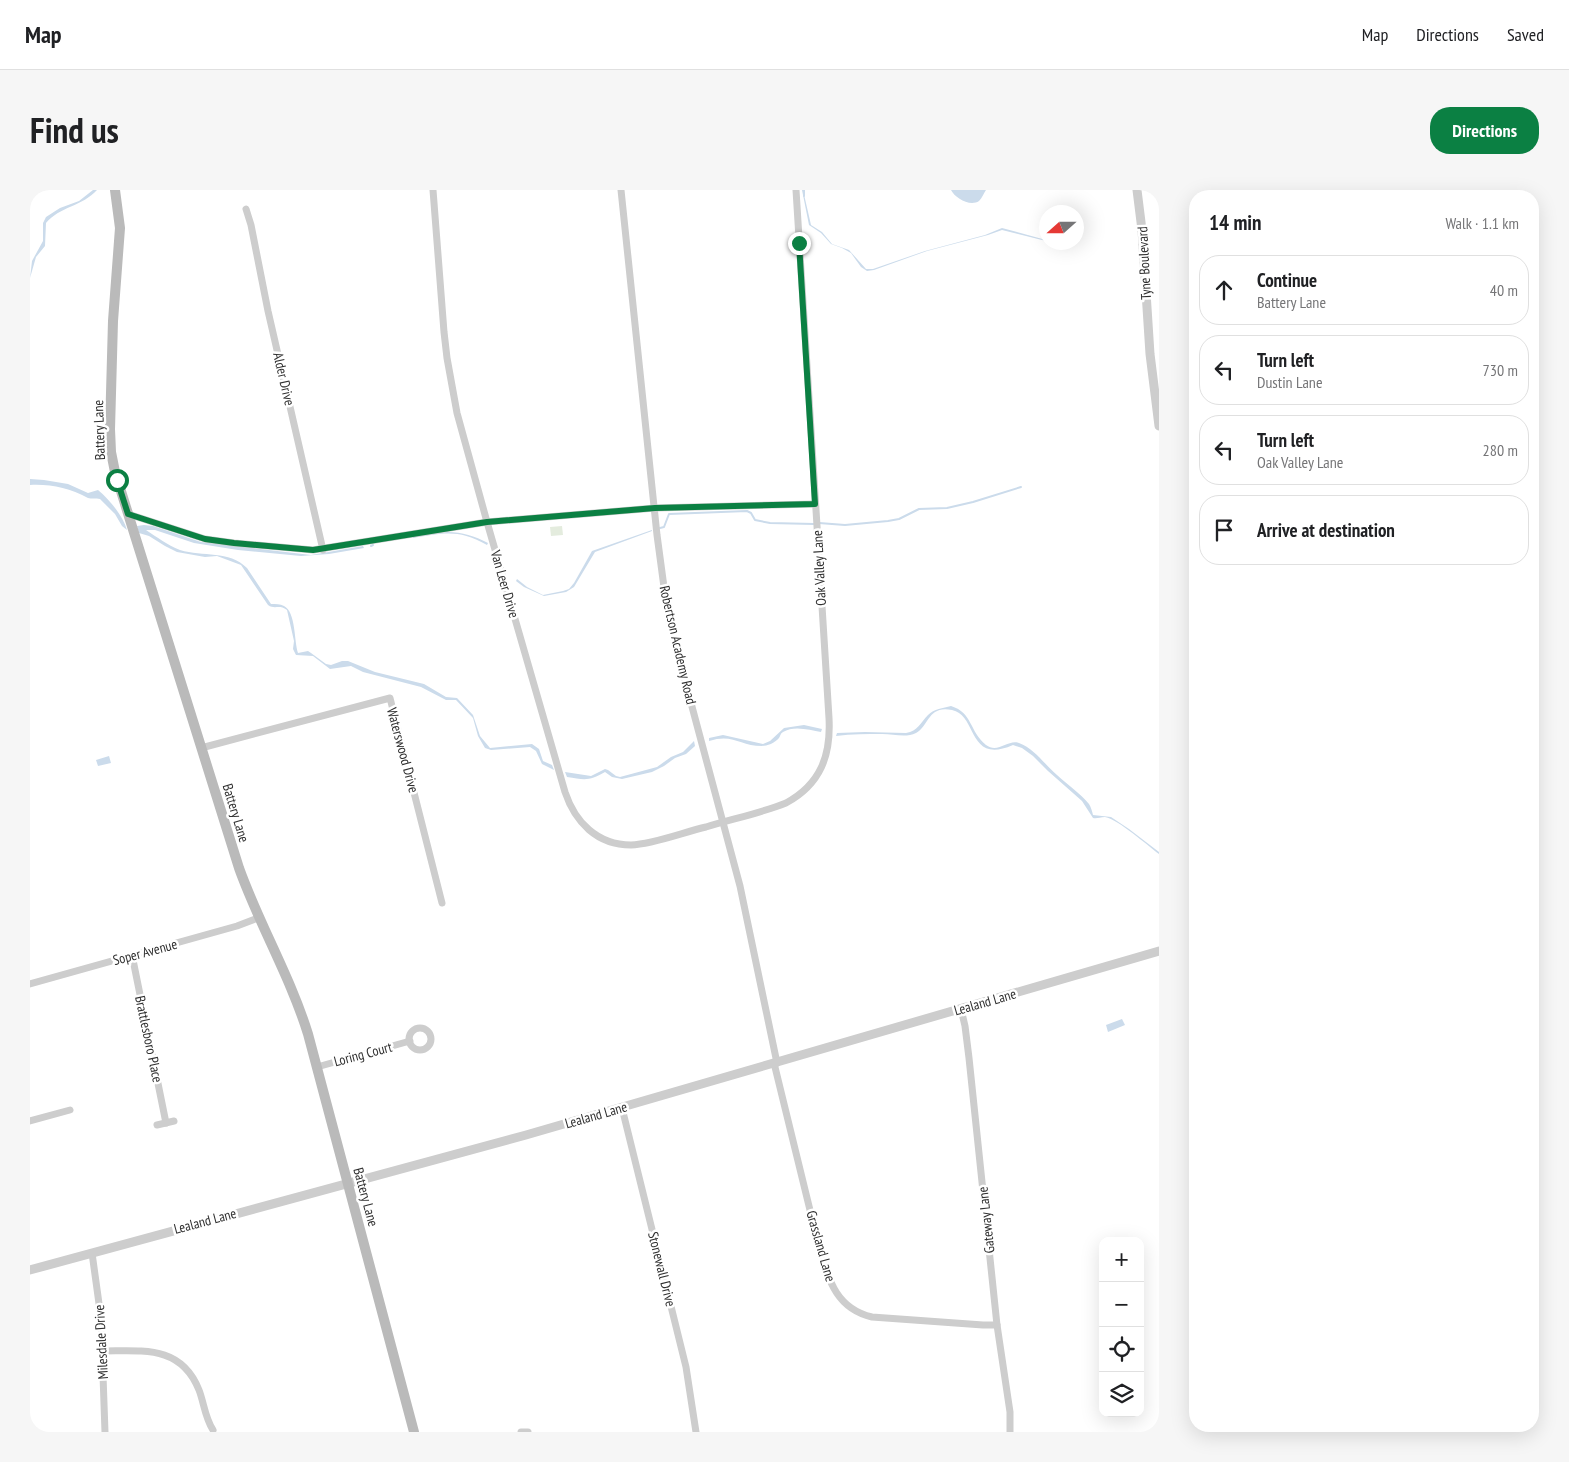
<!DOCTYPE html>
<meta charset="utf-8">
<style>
:root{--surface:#fff;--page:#f6f6f6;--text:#202124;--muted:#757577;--line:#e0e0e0;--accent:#0b8043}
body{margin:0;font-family:"PT Sans Narrow",sans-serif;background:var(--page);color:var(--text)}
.controls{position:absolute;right:15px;bottom:15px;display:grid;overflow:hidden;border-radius:10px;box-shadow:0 5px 20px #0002}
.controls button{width:45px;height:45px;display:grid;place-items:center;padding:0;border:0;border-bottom:1px solid var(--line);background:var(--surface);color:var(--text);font:25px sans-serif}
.compass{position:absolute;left:1009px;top:15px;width:45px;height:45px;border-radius:50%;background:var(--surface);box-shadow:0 5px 20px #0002;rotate:249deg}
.stop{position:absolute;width:15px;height:15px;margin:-11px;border:4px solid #0b8043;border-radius:50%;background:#fff}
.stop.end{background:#0b8043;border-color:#fff;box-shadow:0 1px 5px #0008}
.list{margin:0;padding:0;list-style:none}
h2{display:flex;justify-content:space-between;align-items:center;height:65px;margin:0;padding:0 20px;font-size:21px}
h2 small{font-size:16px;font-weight:400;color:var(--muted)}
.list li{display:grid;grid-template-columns:32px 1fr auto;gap:15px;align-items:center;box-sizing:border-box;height:70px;margin:0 10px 10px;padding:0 10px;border:1px solid var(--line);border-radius:20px}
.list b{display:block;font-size:19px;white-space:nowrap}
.list p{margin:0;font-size:16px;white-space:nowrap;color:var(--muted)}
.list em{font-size:16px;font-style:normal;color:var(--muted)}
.icon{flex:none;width:28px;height:28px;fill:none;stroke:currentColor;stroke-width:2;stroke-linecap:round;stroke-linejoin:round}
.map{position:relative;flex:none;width:1129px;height:1242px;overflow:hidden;border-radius:20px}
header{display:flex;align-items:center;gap:30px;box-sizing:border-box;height:70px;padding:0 25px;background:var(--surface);border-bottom:1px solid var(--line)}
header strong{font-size:24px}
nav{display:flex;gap:28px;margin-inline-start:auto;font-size:18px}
.intro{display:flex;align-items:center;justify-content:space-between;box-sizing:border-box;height:120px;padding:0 30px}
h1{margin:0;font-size:35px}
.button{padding:12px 22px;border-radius:20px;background:var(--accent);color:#fff;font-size:18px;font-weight:700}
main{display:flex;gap:30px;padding:0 30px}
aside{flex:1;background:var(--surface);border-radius:20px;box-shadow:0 5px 20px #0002}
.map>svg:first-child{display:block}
.green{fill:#e4ecde}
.water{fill:#cbdbeb}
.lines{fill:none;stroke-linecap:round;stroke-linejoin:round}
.stream{stroke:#cbdbeb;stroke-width:2}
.minor{stroke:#cdcdcd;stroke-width:7}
.tertiary{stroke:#cdcdcd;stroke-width:9}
.secondary{stroke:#bababa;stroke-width:10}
.route{stroke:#0b8043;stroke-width:6}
.labels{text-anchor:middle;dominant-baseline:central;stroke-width:5;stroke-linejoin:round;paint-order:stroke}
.street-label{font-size:14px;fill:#303030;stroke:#fff}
</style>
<header>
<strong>Map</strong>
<nav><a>Map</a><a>Directions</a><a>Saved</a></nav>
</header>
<div class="intro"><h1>Find us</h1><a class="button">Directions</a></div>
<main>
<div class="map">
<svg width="1129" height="1242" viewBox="0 0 1129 1242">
<rect width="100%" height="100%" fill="#fff"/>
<path class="green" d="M532,336L533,345L521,346L520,337Z"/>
<g class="water">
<path d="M63,0H67C53,16 29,17 16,33L15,56L6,67L0,88L2,71L13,51V33L16,27L30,18L49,11Z"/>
<path d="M772,0H773L781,35L792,42L802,54L819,60L836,79H843L895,61L955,45L972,38L1016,50V51L972,40L958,45L897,61L844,80L837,81L831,77L821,63L812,58L801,54L791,43L779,35Z"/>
<path d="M921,0H956C954,3 952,8 949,11C940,17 925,8 921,0Z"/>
<path d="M0,289L14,290L38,294L58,303L68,300C80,310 93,326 97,340L92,336L85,324L70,309C66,308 61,309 58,308C39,298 21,294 0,295Z"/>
<path d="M114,335L123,336L171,352L281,365L333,356L334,358L299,364L271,366L208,360L164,353L125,340H116C127,347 137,355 150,360C173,367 199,360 217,378L241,414C246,414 250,414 254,416C266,422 264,451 268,463L278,461L281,463L296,474L301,475L312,471H318L345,482L394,494L416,507L427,508L443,525L450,546L460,558L502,554L509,559L513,571L522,575L524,580L512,574L506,561L500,557L461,560L455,558L448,546L443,528L426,510H416L391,497L333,482L321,476L300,479L283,466L266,465L263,459L264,451L257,420C249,414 245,420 238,415L211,375L187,366L175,367L147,362L135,356L119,346L109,343L107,336Z"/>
<path d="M622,340V341L565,362L544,397L536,402L514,406L494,397L486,391L487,389L497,397L513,405L533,401L539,399L544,393L562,361Z"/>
<path d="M417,342C433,342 444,346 458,353L457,355C428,339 415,343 383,348V347Z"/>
<path d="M921,516C943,523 939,541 956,555C968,564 978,549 989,553C1005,559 1015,575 1027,585C1038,595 1050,603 1059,614C1061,617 1062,621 1063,625L1081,627L1099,639L1129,662V664C1117,655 1089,630 1075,627C1070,627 1067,629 1063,628L1052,611L1018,581L1003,566L992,558L983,555C937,575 948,525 922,520C898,515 899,536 886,543C876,548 864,544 852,544C837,544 822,544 806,546L807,543L835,542L876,543C888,541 890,533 898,525C904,519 913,518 921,516Z"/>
<path d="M774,535L792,539L791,542C780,540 764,535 753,542C750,544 751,545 749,548C745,553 737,556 732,556C710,556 703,543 679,551V548L693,545L733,554L740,551L754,538Z"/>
<path d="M664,551L665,556L656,564L645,568L634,576L622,582L592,589L582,587L575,582C560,591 555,590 537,587L535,582L561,586L575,579L578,580L586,586L590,587L627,577L641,567L653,562Z"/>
<path d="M79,566L81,573L68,576L66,570Z"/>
<path d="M1092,829L1095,835L1078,842L1076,835Z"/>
</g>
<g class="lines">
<g class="stream">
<path d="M774,0V6"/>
<path d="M789,333L815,335L858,331L869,329L889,319L917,318L943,312L991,297"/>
<path d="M630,338L634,337L639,324L717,321L721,323L725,330L740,333L784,334"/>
<path d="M341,356L343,355"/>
</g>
<g class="minor">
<path d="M403,0L414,142L417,168L427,223L457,332L535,602C545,632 567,655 601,655C624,654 654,642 676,637C702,629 731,623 756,613C791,594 801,565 799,528L766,0"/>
<path d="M591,0L627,345L638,427L710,696L747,873"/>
<path d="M216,19L221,35L238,121L293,360"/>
<path d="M98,324L175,349L204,353L283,360L457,332L625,318L785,314"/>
<path d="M171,558L360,508L412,713"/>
<path d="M102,765L136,933"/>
<path d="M0,794L207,736L228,728"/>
<path d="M931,819L935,836L939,868L967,1135L980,1222V1242"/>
<circle cx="390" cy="849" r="11"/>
<path d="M744,873L790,1061C799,1091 807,1119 842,1127L953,1135H967"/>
<path d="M287,877L380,851"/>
<path d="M592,918L656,1177L666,1242"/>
<path d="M0,931L40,920"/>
<path d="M127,935L144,931"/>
<path d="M62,1063L71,1128L75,1242"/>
<path d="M73,1161C113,1161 151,1155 169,1200C174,1213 175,1228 183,1240"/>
<path d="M491,1242H498"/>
</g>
<g class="tertiary">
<path d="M1107,0L1112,40L1120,164L1129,236"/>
<path d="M0,1080L496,945L1129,761"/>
</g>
<path class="secondary" d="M85,0L90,38L83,131L80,239L81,262L85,282L209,678C229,734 260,786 278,844L384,1242"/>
</g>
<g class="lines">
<path class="route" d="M87,290L98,324L175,349L204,353L283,360L457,332L625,318L785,314L769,53"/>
</g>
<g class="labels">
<g class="street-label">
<text transform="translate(1114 73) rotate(-93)">Tyne Boulevard</text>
<text transform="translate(254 189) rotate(77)">Alder Drive</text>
<text transform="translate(69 240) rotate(-92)">Battery Lane</text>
<text transform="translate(789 378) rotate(-93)">Oak Valley Lane</text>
<text transform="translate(475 394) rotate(74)">Van Leer Drive</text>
<text transform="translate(648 455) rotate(77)">Robertson Academy Road</text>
<text transform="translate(373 560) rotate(75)">Waterswood Drive</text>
<text transform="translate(206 623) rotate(73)">Battery Lane</text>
<text transform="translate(115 762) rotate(-15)">Soper Avenue</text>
<text transform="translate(955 812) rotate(-16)">Lealand Lane</text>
<text transform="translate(119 849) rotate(78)">Brattlesboro Place</text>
<text transform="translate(333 864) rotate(-15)">Loring Court</text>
<text transform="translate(566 925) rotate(-16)">Lealand Lane</text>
<text transform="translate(336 1007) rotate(75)">Battery Lane</text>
<text transform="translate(956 1030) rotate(-96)">Gateway Lane</text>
<text transform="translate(175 1031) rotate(-15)">Lealand Lane</text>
<text transform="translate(791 1056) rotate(74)">Grassland Lane</text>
<text transform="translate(632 1079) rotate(76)">Stonewall Drive</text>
<text transform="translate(71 1152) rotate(-93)">Milesdale Drive</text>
</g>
</g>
</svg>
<div class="controls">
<button>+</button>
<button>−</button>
<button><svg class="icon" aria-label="locate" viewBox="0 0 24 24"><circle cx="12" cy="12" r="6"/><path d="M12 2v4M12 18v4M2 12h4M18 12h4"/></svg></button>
<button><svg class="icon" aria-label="layers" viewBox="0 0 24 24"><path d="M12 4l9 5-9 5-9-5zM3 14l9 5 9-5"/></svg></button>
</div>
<svg class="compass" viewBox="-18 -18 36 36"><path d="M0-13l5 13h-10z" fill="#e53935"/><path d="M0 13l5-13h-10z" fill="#757577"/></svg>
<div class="stop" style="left:87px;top:290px"></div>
<div class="stop end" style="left:769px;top:53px"></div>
</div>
<aside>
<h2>14 min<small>Walk · 1.1 km</small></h2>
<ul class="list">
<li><svg class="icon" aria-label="ahead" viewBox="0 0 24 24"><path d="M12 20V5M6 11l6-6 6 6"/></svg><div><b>Continue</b><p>Battery Lane</p></div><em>40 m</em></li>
<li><svg class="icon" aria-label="left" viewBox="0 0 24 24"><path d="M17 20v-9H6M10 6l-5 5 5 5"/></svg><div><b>Turn left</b><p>Dustin Lane</p></div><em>730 m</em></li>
<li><svg class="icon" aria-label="left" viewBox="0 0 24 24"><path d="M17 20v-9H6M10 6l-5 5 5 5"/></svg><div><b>Turn left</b><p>Oak Valley Lane</p></div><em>280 m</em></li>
<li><svg class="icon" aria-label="arrive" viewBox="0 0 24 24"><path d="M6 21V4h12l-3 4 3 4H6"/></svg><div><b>Arrive at destination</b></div></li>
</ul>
</aside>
</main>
